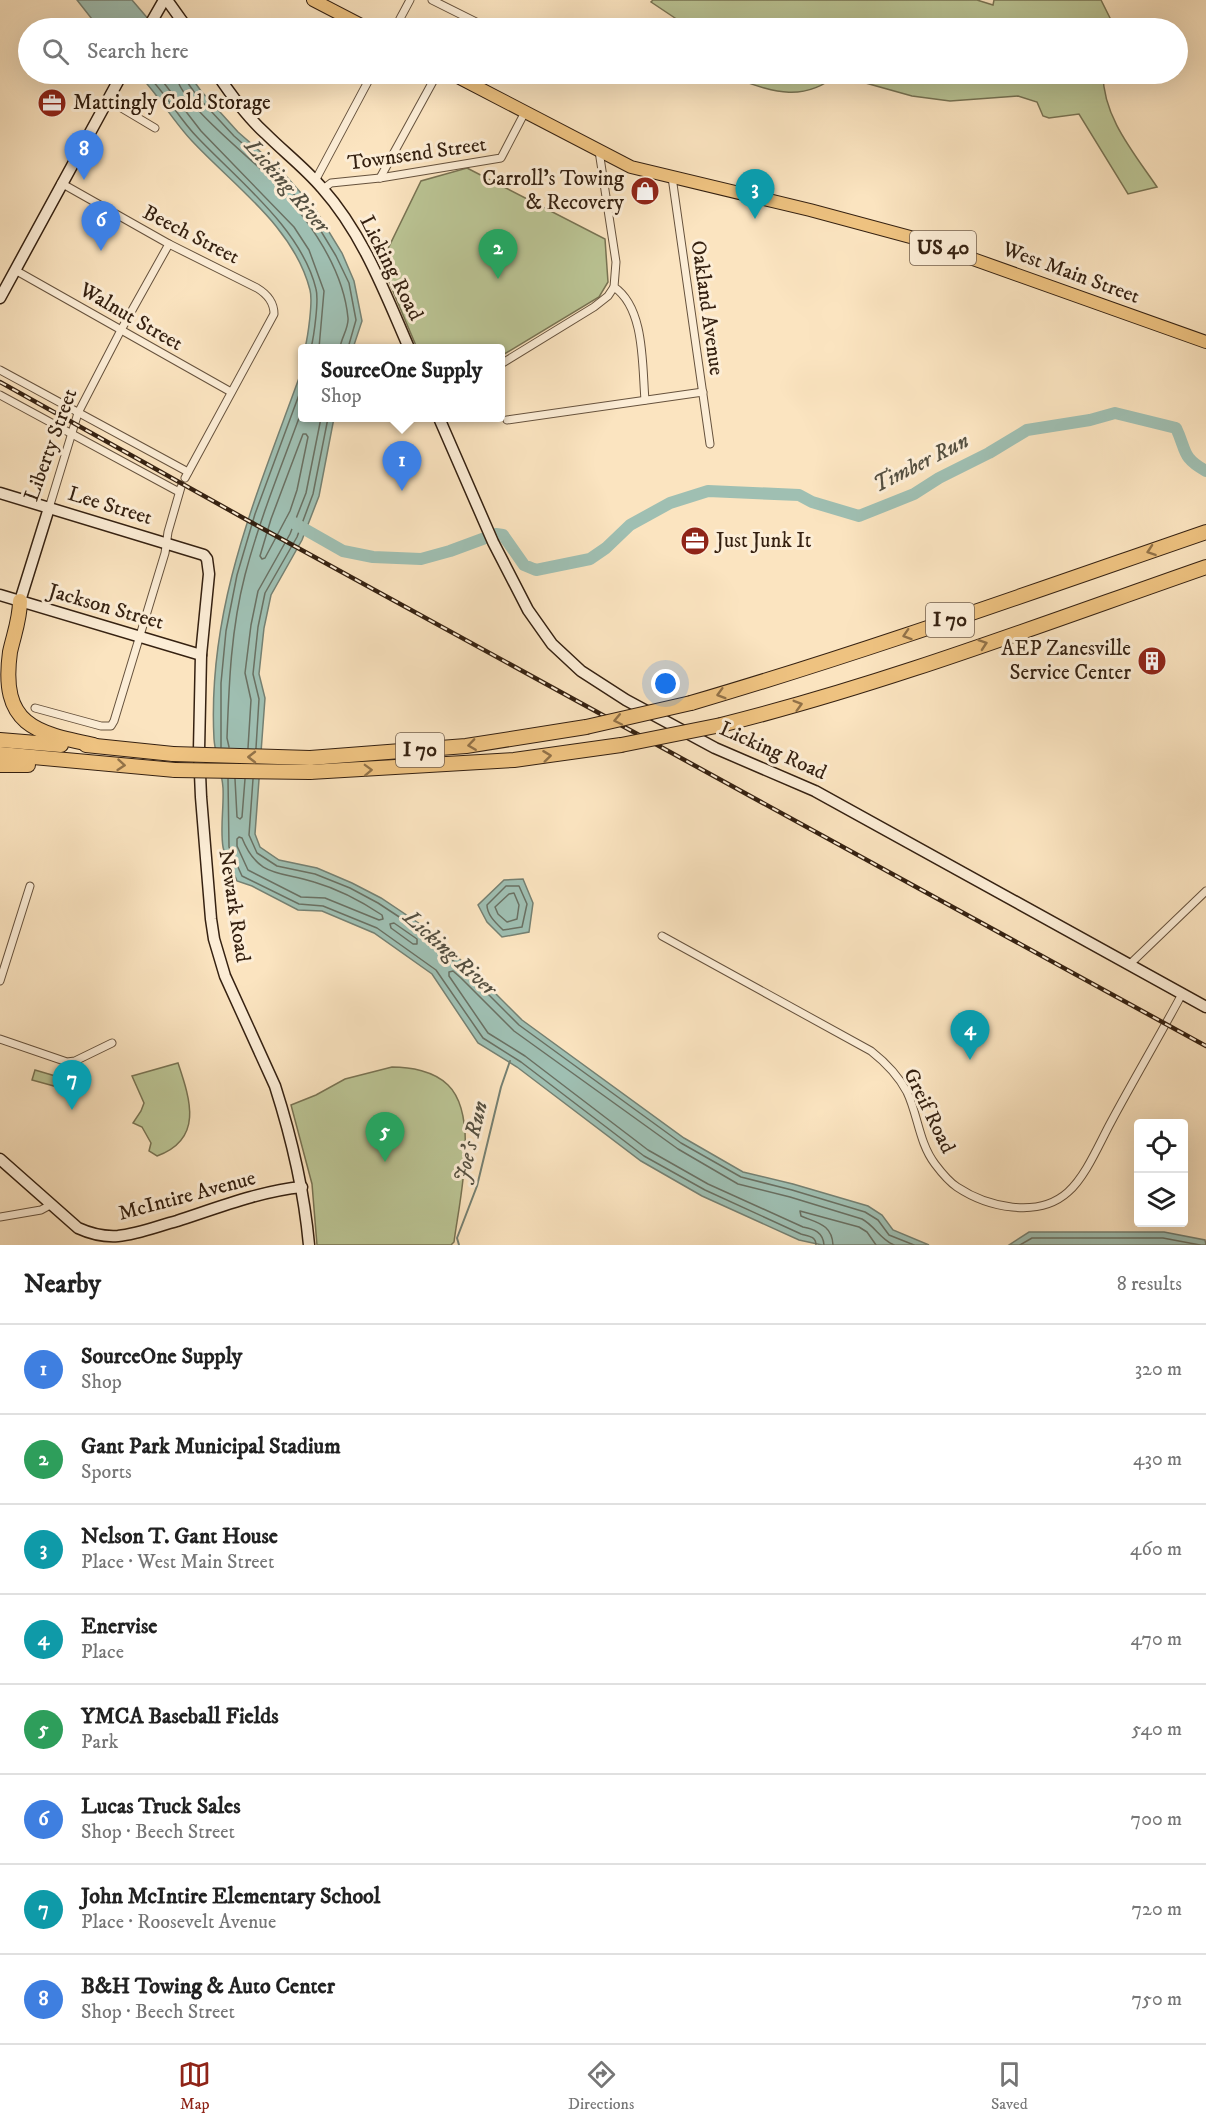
<!DOCTYPE html>
<meta charset="utf-8">
<style>
:root{--surface:#fff;--page:#f6f6f6;--text:#222;--muted:#767676;--line:#e0e0e0;--accent:#8f2418}
body{margin:0;font-family:"IM FELL DW Pica",serif;background:var(--page);color:var(--text)}
.controls{position:absolute;right:18px;bottom:18px;display:grid;overflow:hidden;border-radius:6px;box-shadow:0 6px 24px #0002}
.controls button{width:54px;height:54px;display:grid;place-items:center;padding:0;border:0;border-bottom:2px solid var(--line);background:var(--surface);color:var(--text);font:30px sans-serif}
.you{position:absolute;left:666px;top:684px;width:21px;height:21px;margin:-15px;border:4px solid #fff;border-radius:50%;background:#1a73e8;box-shadow:0 0 0 9px #1a73e833}
.badge{display:grid;place-items:center;width:39px;height:39px;border-radius:50%;background:var(--accent);color:#fff;font-size:20px;font-weight:700}
.pin{position:absolute;translate:-50% -50px;filter:drop-shadow(0 2px 3px #0008)}
.pin::after{content:'';position:absolute;top:32px;width:21px;height:18px;background:inherit;clip-path:polygon(0 0,100% 0,50% 100%)}
.popup{position:absolute;left:298px;top:344px;width:207px;height:78px;box-sizing:border-box;display:grid;place-content:center;border-radius:6px;background:var(--surface);filter:drop-shadow(0 2px 4px #0005);font-size:20px;white-space:nowrap;color:var(--muted)}
.popup b{font-size:22px;color:var(--text)}
.popup::after{content:'';position:absolute;left:50%;top:100%;margin-left:-12px;border:12px solid transparent;border-top-color:var(--surface)}
.list{margin:0;padding:0;list-style:none}
h2{display:flex;justify-content:space-between;align-items:center;height:78px;margin:0;padding:0 24px;font-size:26px}
h2 small{font-size:20px;font-weight:400;color:var(--muted)}
.list li{display:grid;grid-template-columns:39px 1fr auto;gap:18px;align-items:center;box-sizing:border-box;height:90px;padding:0 24px;border-top:2px solid var(--line)}
.list b{display:block;font-size:22px;white-space:nowrap}
.list p{margin:0;font-size:20px;white-space:nowrap;color:var(--muted)}
.list em{font-size:20px;font-style:normal;color:var(--muted)}
.icon{flex:none;width:33px;height:33px;fill:none;stroke:currentColor;stroke-width:2;stroke-linecap:round;stroke-linejoin:round}
.map{position:relative;flex:none;width:1206px;height:1245px;overflow:hidden}
.search{position:absolute;background:var(--surface);box-shadow:0 6px 24px #0002;left:18px;right:18px;top:18px;height:66px;display:flex;align-items:center;gap:15px;box-sizing:border-box;padding:0 21px;border-radius:33px;color:var(--muted);font-size:22px}
.sheet{height:798px;background:var(--surface)}
nav{display:flex;justify-content:space-around;align-items:center;box-sizing:border-box;height:84px;border-top:2px solid var(--line);background:var(--surface);font-size:16px;color:var(--muted)}
nav a{display:grid;justify-items:center;gap:3px}
nav .on{color:var(--accent)}
.map>svg:first-child{display:block}
.green{fill:#bbc595;stroke:#787353;stroke-width:1.5}
.water{fill:#9fbfb2;stroke:#758072;stroke-width:1.5}
.lines{fill:none;stroke-linecap:round;stroke-linejoin:round}
.shore{stroke:#6a7062;stroke-width:1.5}
.stream{stroke:#758072;stroke-width:2}
.river{stroke:#9fbfb2;stroke-width:12}
.street-casing{stroke:#66523d;stroke-width:9}
.secondary-casing{stroke:#352111;stroke-width:13}
.primary-casing{stroke:#352111;stroke-width:14}
.highway-casing{stroke:#352111;stroke-width:16}
.street{stroke:#fcedd6;stroke-width:7}
.secondary{stroke:#fcedd6;stroke-width:10}
.primary{stroke:#eec280;stroke-width:12}
.highway{stroke:#eec280;stroke-width:14}
.rail-casing{stroke:#352111;stroke-width:4.5}
.rail{stroke:#fcedd6;stroke-width:2;stroke-dasharray:7;stroke-linecap:butt}
.highway-bridge-casing{stroke:#352111;stroke-width:16;stroke-linecap:butt}
.highway-bridge{stroke:#eec280;stroke-width:14}
.oneway{stroke:#927248}
.labels{text-anchor:middle;dominant-baseline:central;stroke-width:6;stroke-linejoin:round;paint-order:stroke}
.shield{fill:#fcedd6;stroke:#715e4c;stroke-width:1.5}
.shield-label{font-size:20px;font-weight:bold;fill:#352111}
.poi-label{font-size:21px;fill:#352111;stroke:#fcedd6;text-anchor:start}
.street-label{font-size:21px;fill:#352111;stroke:#fcedd6}
.water-label{font-size:22px;font-style:italic;fill:#555041;stroke:#fcedd6}
</style>
<div class="map">
<svg width="1206" height="1245" viewBox="0 0 1206 1245">
<rect width="100%" height="100%" fill="#fbe4c0"/>
<filter id="stains"><feTurbulence type="fractalNoise" baseFrequency=".00333" numOctaves="4"/><feColorMatrix values="0 0 0 0 .2 0 0 0 0 .09 0 0 0 0 .02 0 0 0 .5 -.17"/></filter>
<radialGradient id="worn" r=".72"><stop offset=".6" stop-color="#630" stop-opacity="0"/><stop offset="1" stop-color="#630" stop-opacity=".3"/></radialGradient>
<g class="green">
<path d="M653,0H977L993,5L994,0H1101L1114,26L1113,28H690L651,2Z"/>
<path d="M722,74H838C799,107 765,88 722,74Z"/>
<path d="M851,74H1103C1103,117 1134,153 1157,187L1128,194L1079,114L1049,118L1043,116L1037,102L1018,96L950,101L912,96L862,82Z"/>
<path d="M467,168L605,239L608,282L599,297L501,356V348H417L381,263L421,181Z"/>
<path d="M178,1063C190,1099 204,1139 157,1156L149,1151L151,1143L142,1127L133,1123L141,1111L144,1103L132,1076Z"/>
<path d="M392,1067C410,1067 434,1071 448,1085C480,1116 459,1202 454,1242L451,1245H317L312,1184L291,1105L316,1095L345,1079Z"/>
<path d="M35,1070L86,1085L83,1094L32,1080Z"/>
</g>
<g class="water">
<path d="M77,0H132L156,28H99Z"/>
<path d="M138,74H189L201,91L238,132L279,168L315,209L342,253L354,281L362,321L353,348H305C308,336 313,301 310,290C294,227 234,186 192,141C172,120 158,94 138,74Z"/>
<path d="M303,359V418H334L319,496L302,540L271,595L264,628L259,674L265,698L255,834L260,847L279,860L317,868L352,883L381,898L420,924L471,969L522,1020L684,1138L743,1172L793,1184L868,1206L882,1215L893,1230L929,1245H822L799,1240L702,1196L641,1161L517,1067L478,1043L432,974L374,933L322,911L298,910L252,886L237,881C233,870 225,858 223,847C220,828 224,807 223,788C222,771 215,755 214,739C207,608 256,497 299,378Z"/>
<path d="M523,879L533,903L529,932L502,937L487,922L478,905L504,880Z"/>
<path d="M1164,1232L1205,1240L1206,1245H1009L1029,1232Z"/>
</g>
<g class="lines">
<g class="shore">
<path d="M146,74C166,93 179,119 198,138C239,181 302,230 316,289C319,300 314,336 311,348"/>
<path d="M157,74L201,131L294,227L309,250L324,291L319,348"/>
<path d="M176,74C178,102 250,157 271,179C306,216 343,265 348,318C349,328 341,338 340,348"/>
<path d="M184,74L185,79L197,96L234,136L275,172L310,213L336,256L349,283L356,320L348,348"/>
<path d="M303,434H306L308,437L297,490L290,511L265,558L262,559L260,556L271,519Z"/>
<path d="M221,747V683L226,631L237,575L255,514L303,384"/>
<path d="M229,747L227,738C229,683 231,629 245,575C260,517 283,463 303,407"/>
<path d="M248,748L251,700L245,673L251,625L258,591L290,534L306,493L321,418"/>
<path d="M256,748L259,699L253,674L258,627L265,593L297,537L313,494L328,418"/>
<path d="M228,779L229,847L242,876L299,904L323,906L377,928L436,970L483,1038L521,1062L644,1156L705,1190L801,1234C808,1236 816,1236 816,1245"/>
<path d="M235,779L237,817L240,819L242,817L245,779"/>
<path d="M253,779L249,835L257,853L277,866L315,874L350,888L378,903L416,928L467,973L519,1025L681,1143L741,1177L792,1190L865,1212L878,1220L889,1235L914,1245"/>
<path d="M239,837L242,838C258,878 280,871 314,882C338,889 361,901 382,915L383,919L379,920L325,898L301,897L248,870L237,846V839Z"/>
<path d="M506,886H519L527,904L522,927L503,930C496,923 487,915 487,905Z"/>
<path d="M514,893L519,905L517,919L507,922L498,914L495,907L509,894Z"/>
<path d="M394,923L417,939V944H413L391,928L390,924Z"/>
<path d="M824,1245C823,1232 814,1229 803,1227L708,1184L648,1150L525,1056L488,1033L449,976V972L453,971L461,978L514,1031L678,1149L738,1184L790,1197L862,1219C875,1226 880,1239 894,1245"/>
<path d="M833,1245C832,1224 817,1223 801,1216L800,1211L859,1227L867,1232L876,1245"/>
<path d="M1020,1245L1032,1238H1163L1200,1245"/>
</g>
<path class="stream" d="M459,1245L457,1238L477,1186L501,1087L510,1061"/>
<path class="river" d="M292,522L343,551L373,557L421,559L450,551L496,534L503,535L524,565L536,570L590,559L606,548L630,525L670,503L708,491L799,495L812,502L859,516L914,494L939,478L989,453L1027,430L1090,420L1115,413L1176,428C1187,451 1181,457 1206,471"/>
<g class="street-casing">
<g id="street">
<path d="M432,0L488,28"/>
<path d="M395,28L410,0"/>
<path d="M108,100L155,128"/>
<path d="M599,151L616,262L614,287C645,308 642,365 645,400"/>
<path d="M672,177L710,444"/>
<path d="M380,178L437,74"/>
<path d="M315,181L372,74"/>
<path d="M61,183L169,244L257,288C267,294 274,302 274,314L185,478"/>
<path d="M323,189L331,183L380,178L501,158L525,112"/>
<path d="M15,270L231,392"/>
<path d="M501,364L594,307L608,296L614,287"/>
<path d="M0,370L188,472"/>
<path d="M0,395L179,492"/>
<path d="M507,420L703,392"/>
<path d="M49,508L78,413L121,330L169,244"/>
<path d="M35,708L101,726H111L114,721L165,553L168,532L181,487"/>
<path d="M662,936L871,1051C885,1062 898,1075 907,1092C918,1115 919,1143 935,1164C941,1172 948,1181 957,1187C987,1207 1038,1219 1068,1192C1086,1176 1099,1144 1111,1122C1134,1079 1159,1037 1182,994"/>
<path d="M1130,964L1206,891"/>
<path d="M0,981L30,886"/>
<path d="M0,1039L67,1062L75,1061L112,1043"/>
<path d="M0,1217L41,1210L52,1204"/>
</g>
</g>
<g class="secondary-casing">
<g id="secondary">
<path d="M167,0L187,28"/>
<path d="M148,28L164,0"/>
<path d="M217,74C231,95 247,117 266,134C284,152 305,168 322,188C363,234 385,293 409,348"/>
<path d="M0,298L122,74"/>
<path d="M439,418L493,542L528,610L552,644L581,671L626,700L715,748L815,791L1206,1007"/>
<path d="M0,493L204,555L207,559L209,574L201,655L199,750L201,797L211,919L214,939L225,976L275,1086C292,1139 304,1190 309,1245"/>
<path d="M0,595L201,655"/>
<path d="M20,601L49,508"/>
<path d="M0,1159L78,1228C91,1234 103,1237 118,1236C138,1234 158,1226 177,1221C217,1208 260,1191 302,1187"/>
</g>
</g>
<g class="primary-casing">
<g id="primary">
<path d="M313,0L367,28"/>
<path d="M452,74L631,167L810,210L914,238L1206,342"/>
</g>
</g>
<g class="highway-casing">
<g id="highway">
<path d="M20,601C20,619 14,634 10,652C0,725 35,733 94,745"/>
<path d="M691,703C865,652 1035,591 1206,532"/>
<path d="M721,725C886,684 1045,623 1206,567"/>
<path d="M0,740L61,745"/>
<path d="M86,745L173,754"/>
<path d="M0,754L175,770"/>
<path d="M310,758L466,746L586,727"/>
<path d="M0,765H28"/>
<path d="M310,772L514,760L621,745"/>
</g>
</g>
<use href="#street" class="street"/>
<use href="#secondary" class="secondary"/>
<use href="#primary" class="primary"/>
<use href="#highway" class="highway"/>
<g class="rail-casing">
<path id="rail" d="M0,382L247,520L1206,1046"/>
</g>
<use href="#rail" class="rail"/>
<g class="highway-bridge-casing">
<g id="highway-bridge">
<path d="M586,727L691,703"/>
<path d="M621,745L721,725"/>
<path d="M173,754L310,758"/>
<path d="M175,770L310,772"/>
</g>
</g>
<use href="#highway-bridge" class="highway-bridge"/>
</g>
<defs><path id="oneway-chevron" d="M-2-3.5L2.5 0L-2 3.5" fill="none" stroke-width="1.6" stroke-linecap="round" stroke-linejoin="round" transform="scale(1.5)"/></defs>
<g class="oneway">
<use href="#oneway-chevron" transform="translate(1151 551) rotate(161)"/>
<use href="#oneway-chevron" transform="translate(907 635) rotate(162)"/>
<use href="#oneway-chevron" transform="translate(983 644) rotate(-19)"/>
<use href="#oneway-chevron" transform="translate(721 694) rotate(164)"/>
<use href="#oneway-chevron" transform="translate(798 705) rotate(-16)"/>
<use href="#oneway-chevron" transform="translate(618 720) rotate(168)"/>
<use href="#oneway-chevron" transform="translate(472 745) rotate(172)"/>
<use href="#oneway-chevron" transform="translate(547 756) rotate(-7)"/>
<use href="#oneway-chevron" transform="translate(252 757) rotate(-180)"/>
<use href="#oneway-chevron" transform="translate(121 765) rotate(5)"/>
<use href="#oneway-chevron" transform="translate(368 770) rotate(-2)"/>
</g>
<defs>
<g id="office-disc" transform="scale(1.5)"><circle r="9.5" fill="#8f2418" stroke="#fcedd6"/><path d="M-6-3h4V-5.5h4V-3h4V5H-6ZM-1-4.5V-3h2v-1.5ZM-6 0V1H6V0Z" fill="#fff"/></g>
<g id="shop-disc" transform="scale(1.5)"><circle r="9.5" fill="#8f2418" stroke="#fcedd6"/><path d="M-5-2.5h2.3a2.7 3.5 0 0 1 5.4 0H5L5.5 6h-11ZM-1.5-2.5h3a1.5 2.3 0 0 0-3 0Z" fill="#fff"/></g>
<g id="building-disc" transform="scale(1.5)"><circle r="9.5" fill="#8f2418" stroke="#fcedd6"/><path d="M-4-6H4V6H1V3H-1V6H-4ZM-2.5-4.3h1.7v1.8h-1.7ZM.8-4.3h1.7v1.8H.8ZM-2.5-1h1.7V.8h-1.7ZM.8-1h1.7V.8H.8Z" fill="#fff"/></g>
</defs>
<g fill-rule="evenodd">
<use href="#office-disc" x="52" y="103"/>
<use href="#shop-disc" x="645" y="191"/>
<use href="#office-disc" x="695" y="541"/>
<use href="#building-disc" x="1152" y="661"/>
</g>
<g class="labels">
<g class="shield">
<rect x="910" y="231" width="66" height="34" rx="4.5"/>
<rect x="926" y="603" width="48" height="34" rx="4.5"/>
<rect x="396" y="733" width="48" height="34" rx="4.5"/>
</g>
<g class="shield-label">
<text x="943" y="248">US 40</text>
<text x="950" y="620">I 70</text>
<text x="420" y="750">I 70</text>
</g>
<g class="poi-label">
<text x="73" y="103">Mattingly Cold Storage</text>
<text x="624" y="179" text-anchor="end">Carroll's Towing<tspan x="624" dy="24">&amp; Recovery</tspan></text>
<text x="716" y="541">Just Junk It</text>
<text x="1131" y="649" text-anchor="end">AEP Zanesville<tspan x="1131" dy="24">Service Center</tspan></text>
</g>
<g class="street-label">
<text transform="translate(417 154) rotate(-8)">Townsend Street</text>
<text transform="translate(191 235) rotate(27)">Beech Street</text>
<text transform="translate(391 268) rotate(63)">Licking Road</text>
<text transform="translate(1071 273) rotate(20)">West Main Street</text>
<text transform="translate(707 308) rotate(82)">Oakland Avenue</text>
<text transform="translate(131 317) rotate(30)">Walnut Street</text>
<text transform="translate(51 445) rotate(-70)">Liberty Street</text>
<text transform="translate(110 506) rotate(17)">Lee Street</text>
<text transform="translate(106 607) rotate(16)">Jackson Street</text>
<text transform="translate(773 751) rotate(24)">Licking Road</text>
<text transform="translate(234 906) rotate(81)">Newark Road</text>
<text transform="translate(929 1111) rotate(64)">Greif Road</text>
<text transform="translate(187 1196) rotate(-15)">McIntire Avenue</text>
</g>
<g class="water-label">
<text transform="translate(287 186) rotate(49)">Licking River</text>
<text transform="translate(921 463) rotate(-27)">Timber Run</text>
<text transform="translate(450 953) rotate(42)">Licking River</text>
<text transform="translate(471 1142) rotate(-76)">Joe's Run</text>
</g>
</g>
<rect width="100%" height="100%" filter="url(#stains)"/>
<rect width="100%" height="100%" fill="url(#worn)"/>
</svg>
<div class="controls">
<button><svg class="icon" aria-label="locate" viewBox="0 0 24 24"><circle cx="12" cy="12" r="6"/><path d="M12 2v4M12 18v4M2 12h4M18 12h4"/></svg></button>
<button><svg class="icon" aria-label="layers" viewBox="0 0 24 24"><path d="M12 4l9 5-9 5-9-5zM3 14l9 5 9-5"/></svg></button>
</div>
<div class="you"></div>
<div class="pin badge" style="left:402px;top:491px;background:#3f7fe0">1</div>
<div class="popup"><b>SourceOne Supply</b>Shop</div>
<div class="pin badge" style="left:498px;top:279px;background:#2e9e5b">2</div>
<div class="pin badge" style="left:755px;top:219px;background:#0f9aa8">3</div>
<div class="pin badge" style="left:970px;top:1060px;background:#0f9aa8">4</div>
<div class="pin badge" style="left:385px;top:1162px;background:#2e9e5b">5</div>
<div class="pin badge" style="left:101px;top:251px;background:#3f7fe0">6</div>
<div class="pin badge" style="left:72px;top:1110px;background:#0f9aa8">7</div>
<div class="pin badge" style="left:84px;top:180px;background:#3f7fe0">8</div>
<div class="search"><svg class="icon" aria-label="search" viewBox="0 0 24 24"><circle cx="10" cy="10" r="6"/><path d="M15 15l6 6"/></svg>Search here</div>
</div>
<section class="sheet">
<h2>Nearby<small>8 results</small></h2>
<ul class="list">
<li><span class="badge" style="background:#3f7fe0">1</span><div><b>SourceOne Supply</b><p>Shop</p></div><em>320 m</em></li>
<li><span class="badge" style="background:#2e9e5b">2</span><div><b>Gant Park Municipal Stadium</b><p>Sports</p></div><em>430 m</em></li>
<li><span class="badge" style="background:#0f9aa8">3</span><div><b>Nelson T. Gant House</b><p>Place · West Main Street</p></div><em>460 m</em></li>
<li><span class="badge" style="background:#0f9aa8">4</span><div><b>Enervise</b><p>Place</p></div><em>470 m</em></li>
<li><span class="badge" style="background:#2e9e5b">5</span><div><b>YMCA Baseball Fields</b><p>Park</p></div><em>540 m</em></li>
<li><span class="badge" style="background:#3f7fe0">6</span><div><b>Lucas Truck Sales</b><p>Shop · Beech Street</p></div><em>700 m</em></li>
<li><span class="badge" style="background:#0f9aa8">7</span><div><b>John McIntire Elementary School</b><p>Place · Roosevelt Avenue</p></div><em>720 m</em></li>
<li><span class="badge" style="background:#3f7fe0">8</span><div><b>B&amp;H Towing &amp; Auto Center</b><p>Shop · Beech Street</p></div><em>750 m</em></li>
</ul>
</section>
<nav>
<a class="on"><svg class="icon" aria-label="map" viewBox="0 0 24 24"><path d="M3 6l6-2 6 2 6-2v14l-6 2-6-2-6 2zM9 4v14M15 6v14"/></svg>Map</a>
<a><svg class="icon" aria-label="directions" viewBox="0 0 24 24"><path d="M12 3l9 9-9 9-9-9zM9 14v-3h6M13 9l2 2-2 2"/></svg>Directions</a>
<a><svg class="icon" aria-label="saved" viewBox="0 0 24 24"><path d="M7 4h10v16l-5-4-5 4z"/></svg>Saved</a>
</nav>
